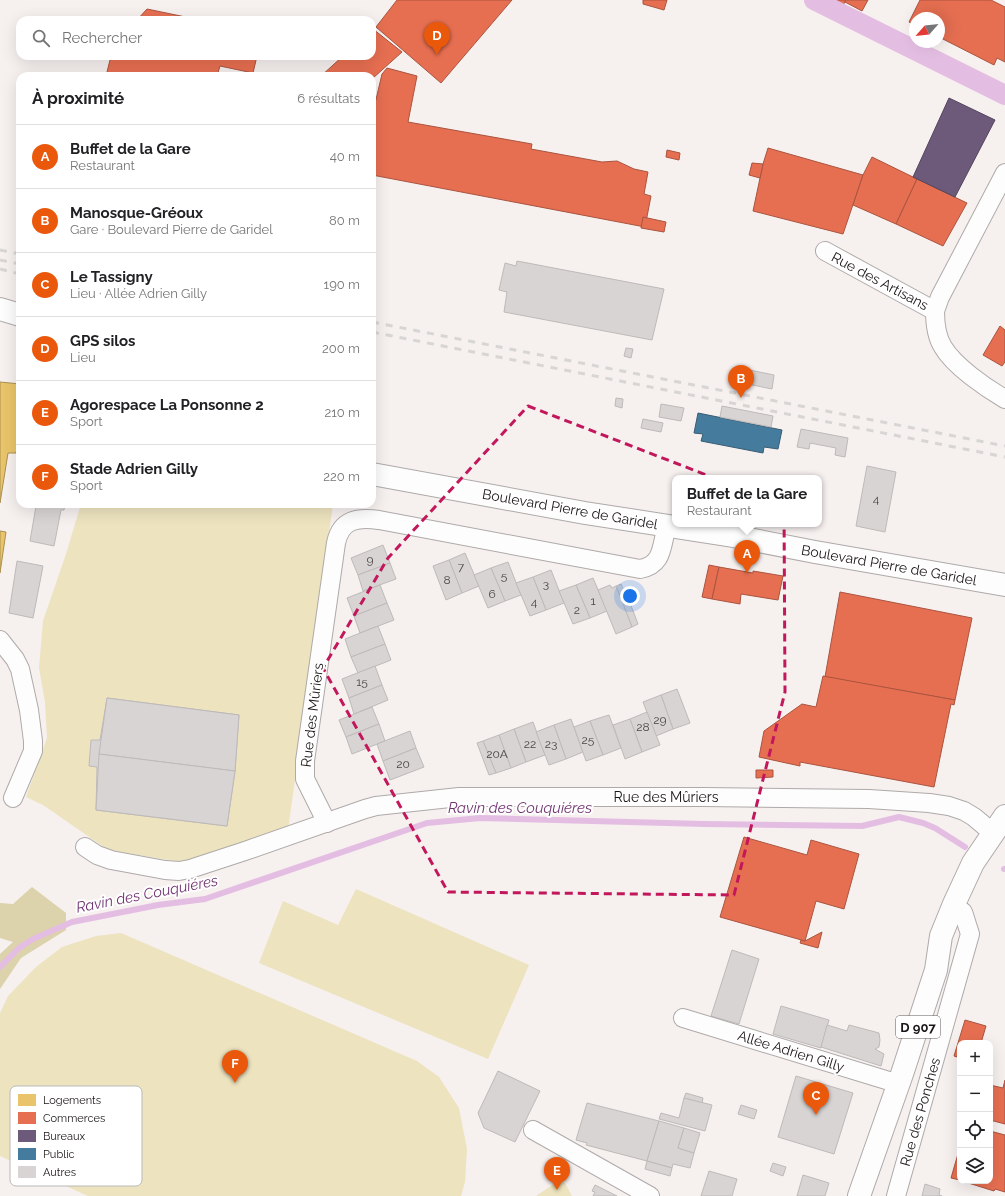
<!DOCTYPE html>
<html lang="fr">
<meta charset="utf-8">
<style>
:root{--surface:#fff;--page:#f6f6f6;--text:#202124;--muted:#757577;--line:#e0e0e0;--accent:#ea580c}
body{margin:0;font-family:Raleway,sans-serif;background:var(--page);color:var(--text)}
.controls{position:absolute;right:12px;bottom:12px;display:grid;overflow:hidden;border-radius:8px;box-shadow:0 4px 16px #0002}
.controls button{width:36px;height:36px;display:grid;place-items:center;padding:0;border:0;border-bottom:1px solid var(--line);background:var(--surface);color:var(--text);font:20px sans-serif}
.compass{position:absolute;left:909px;top:12px;width:36px;height:36px;border-radius:50%;background:var(--surface);box-shadow:0 4px 16px #0002;rotate:243deg}
.you{position:absolute;left:630px;top:596px;width:14px;height:14px;margin:-10px;border:3px solid #fff;border-radius:50%;background:#1a73e8;box-shadow:0 0 0 6px #1a73e833}
.badge{display:grid;place-items:center;width:26px;height:26px;border-radius:50%;background:var(--accent);color:#fff;font-size:13px;font-weight:700}
.pin{position:absolute;translate:-50% -33px;filter:drop-shadow(0 1px 2px #0008)}
.pin::after{content:'';position:absolute;top:21px;width:14px;height:12px;background:inherit;clip-path:polygon(0 0,100% 0,50% 100%)}
.popup{position:absolute;left:672px;top:475px;width:150px;height:52px;box-sizing:border-box;display:grid;place-content:center;border-radius:8px;background:var(--surface);filter:drop-shadow(0 1px 3px #0005);font-size:13px;white-space:nowrap;color:var(--muted)}
.popup b{font-size:15px;color:var(--text)}
.popup::after{content:'';position:absolute;left:50%;top:100%;margin-left:-8px;border:8px solid transparent;border-top-color:var(--surface)}
.list{margin:0;padding:0;list-style:none}
h2{display:flex;justify-content:space-between;align-items:center;height:52px;margin:0;padding:0 16px;font-size:17px}
h2 small{font-size:13px;font-weight:400;color:var(--muted)}
.list li{display:grid;grid-template-columns:26px 1fr auto;gap:12px;align-items:center;box-sizing:border-box;height:64px;padding:0 16px;border-top:1px solid var(--line)}
.list b{display:block;font-size:15px;white-space:nowrap}
.list p{margin:0;font-size:13px;white-space:nowrap;color:var(--muted)}
.list em{font-size:13px;font-style:normal;color:var(--muted)}
.icon{flex:none;width:22px;height:22px;fill:none;stroke:currentColor;stroke-width:2;stroke-linecap:round;stroke-linejoin:round}
.map{position:relative;flex:none;width:1005px;height:1196px;overflow:hidden}
.search{position:absolute;background:var(--surface);box-shadow:0 4px 16px #0002;left:16px;top:16px;width:360px;height:44px;display:flex;align-items:center;gap:10px;box-sizing:border-box;padding:0 14px;border-radius:12px;color:var(--muted);font-size:15px}
.panel{position:absolute;background:var(--surface);box-shadow:0 4px 16px #0002;left:16px;top:72px;width:360px;height:436px;border-radius:12px}
.map>svg:first-child{display:block}
.green{fill:#ede3bf}
.forest{fill:#dcd2ab}
.homes{fill:#e9c46a;stroke:#ab9050}
.shops{fill:#e76f51;stroke:#aa543f}
.offices{fill:#6d597a;stroke:#54455c}
.public{fill:#457b9d;stroke:#385d74}
.lines{fill:none;stroke-linecap:round;stroke-linejoin:round}
.stream{stroke:#e4bee2;stroke-width:6}
.canal{stroke:#e4bee2;stroke-width:20}
.building{fill:#d9d4d4;stroke:#bebaba}
.minor-casing{stroke:#aeaaa9;stroke-width:20}
.tertiary-casing{stroke:#aeaaa9;stroke-width:24}
.primary-casing{stroke:#aeaaa9;stroke-width:24}
.minor{stroke:#fefdfd;stroke-width:18}
.tertiary{stroke:#fefdfd;stroke-width:22}
.primary{stroke:#fefdfd;stroke-width:22}
.rail{stroke:#d7d6d5;stroke-width:3;stroke-dasharray:7 7;stroke-linecap:butt}
.marked{fill:none;stroke:#c2185b;stroke-width:3;stroke-dasharray:8 5;stroke-linejoin:round}
.labels{text-anchor:middle;dominant-baseline:central;stroke-width:4;stroke-linejoin:round;paint-order:stroke}
.number-label{font-size:12px;fill:#4a4645}
.shield{fill:#fff;stroke:#5f5c5b;stroke-width:1}
.shield-label{font-size:13px;font-weight:bold;fill:#1a1615}
.street-label{font-size:14px;fill:#1a1615;stroke:#fff}
.water-label{font-size:15px;font-style:italic;fill:#703372;stroke:#fff}
.key{fill:#fff;stroke:#bab9b9;stroke-width:1}
.key-label{font-size:11px;fill:#1a1615}
</style>
<div class="map">
<svg width="1005" height="1196" viewBox="0 0 1005 1196">
<rect width="100%" height="100%" fill="#f6f0ef"/>
<g class="green">
<path d="M81,504H333L288,830L187,863L108,850L43,805L26,797L47,738L45,702L39,668L43,621L66,554Z"/>
<path d="M356,889L529,965L488,1059L259,963L283,901L338,925Z"/>
<path d="M121,933L417,1061L439,1077L459,1108L467,1149L465,1182L461,1196H88L0,1156V1013L8,996L36,967L62,947L96,936Z"/>
<path d="M560,1180L565,1183L572,1196H536Z"/>
</g>
<path class="forest" d="M32,887L66,913V930L21,958L0,989V954L13,942L0,938V903L13,904Z"/>
<g class="homes">
<path d="M0,382L20,384V433L16,453H8L0,503Z"/>
<path d="M0,531L6,532L0,573Z"/>
</g>
<g class="shops">
<path d="M397,0H512L441,83L376,27Z"/>
<path d="M643,0H667L664,10L643,4Z"/>
<path d="M836,0H846L842,7L834,4Z"/>
<path d="M846,0H868L862,11L845,2Z"/>
<path d="M920,0H991L1005,7V62L997,58L994,65L939,37V18H915V25L909,22Z"/>
<path d="M147,9L200,20H137Z"/>
<path d="M373,29L402,52L372,79V76H321L343,56H372V30Z"/>
<path d="M111,56H257L253,73L220,66L217,76H106Z"/>
<path d="M387,68L417,76L408,122L532,144L531,149L602,162L617,161L634,169L648,172L644,194L651,196L645,227L372,175V108H374L382,74Z"/>
<path d="M768,148L863,175L843,234L753,211L763,164Z"/>
<path d="M667,150L680,153L679,160L666,157Z"/>
<path d="M872,157L917,179L896,224L853,205L863,175Z"/>
<path d="M752,163L763,164L760,178L749,175Z"/>
<path d="M917,179L967,203L943,246L896,224Z"/>
<path d="M643,217L666,222L664,232L641,228Z"/>
<path d="M1000,326L1005,330V362L1002,366L983,355Z"/>
<path d="M709,565L719,567L712,599L702,597Z"/>
<path d="M719,567L753,573V571L783,576L778,600L741,594L740,604L712,599Z"/>
<path d="M840,592L972,618L955,700L825,677Z"/>
<path d="M823,676L955,700L954,705L951,704L934,787L800,762V766L759,757L764,731L802,704L816,707Z"/>
<path d="M756,770H773V777L756,778Z"/>
<path d="M744,837L807,855L811,840L859,854L844,909L816,901L805,941L720,917Z"/>
<path d="M822,932L818,948L800,943L801,940L805,941Z"/>
<path d="M965,1020L986,1026L981,1043H960V1058L954,1056Z"/>
<path d="M1005,1080V1124L990,1120V1085L1003,1088Z"/>
<path d="M990,1131L1005,1135V1192L995,1189L994,1191L962,1181H990Z"/>
<path d="M960,1147V1180L951,1178Z"/>
</g>
<path class="offices" d="M949,98L995,120L955,197L913,177Z"/>
<path class="public" d="M698,413L782,430L778,449L764,447L763,453L701,441L703,434L694,433Z"/>
<g class="lines">
<g class="stream">
<path d="M1004,869H1005"/>
<path d="M0,967L19,948L33,939L72,922L158,905L205,899L427,823L480,818L704,824L862,826L899,817L923,823L935,828L965,847"/>
</g>
<path class="canal" d="M814,0L1005,95"/>
</g>
<g class="building">
<path d="M517,261L664,289L652,340L504,312L507,292L499,290L505,263L516,266Z"/>
<path d="M626,348L633,349L631,358L624,356Z"/>
<path d="M740,368L774,375L772,389L738,382Z"/>
<path d="M616,398L623,399L622,408L615,406Z"/>
<path d="M661,404L684,408L681,421L659,417Z"/>
<path d="M722,406L773,416L771,427L720,417Z"/>
<path d="M643,419L663,423L661,432L641,428Z"/>
<path d="M801,429L848,438L845,457L835,455L836,448L810,443L809,449L797,447Z"/>
<path d="M867,466L896,472L885,532L856,526Z"/>
<path d="M42,504H65L64,510H61L54,546L30,541L36,506H42Z"/>
<path d="M383,545L390,563L358,575L351,558Z"/>
<path d="M465,553L479,586L462,593L449,560Z"/>
<path d="M449,560L462,593L446,600L433,566Z"/>
<path d="M17,561L43,566L33,618L9,613Z"/>
<path d="M508,562L521,595L505,601L491,568Z"/>
<path d="M390,563L396,579L363,591L358,575Z"/>
<path d="M491,568L505,601L488,608L474,575Z"/>
<path d="M551,570L564,603L546,610L533,577Z"/>
<path d="M533,577L546,610L530,616L516,583Z"/>
<path d="M593,578L607,611L590,618L576,585Z"/>
<path d="M621,584L626,595H627L638,624L632,627L616,586Z"/>
<path d="M380,585L387,603L354,616L347,598Z"/>
<path d="M576,585L590,618L573,624L559,591Z"/>
<path d="M610,585L612,588L616,586L632,627L616,634L598,590Z"/>
<path d="M387,603L394,620L360,633L354,616Z"/>
<path d="M378,626L385,644L351,657L345,639Z"/>
<path d="M385,644L391,660L358,673L351,657Z"/>
<path d="M375,666L382,685L349,698L342,679Z"/>
<path d="M382,685L388,700L354,714L349,698Z"/>
<path d="M677,689L690,723L673,729L661,695Z"/>
<path d="M661,695L673,729L656,736L643,702Z"/>
<path d="M107,698L239,715L235,771L227,826L96,810L97,767L89,766L91,740H100Z"/>
<path d="M107,698L239,715L235,771L99,754Z"/>
<path d="M372,707L379,724L346,737L339,720Z"/>
<path d="M647,712L660,745L642,752L630,719Z"/>
<path d="M609,715L621,748L603,755L590,721Z"/>
<path d="M571,719L583,752L566,759L554,725Z"/>
<path d="M630,719L642,752L625,759L613,725Z"/>
<path d="M590,721L603,755L586,761L574,727Z"/>
<path d="M533,722L545,755L526,762L514,729Z"/>
<path d="M379,724L385,741L352,754L346,737Z"/>
<path d="M554,725L566,759L549,765L536,732Z"/>
<path d="M514,729L526,762L511,768L499,735Z"/>
<path d="M410,731L416,748L383,761L377,744Z"/>
<path d="M499,735L511,768L496,773L483,741Z"/>
<path d="M483,741L496,773L489,775L477,743Z"/>
<path d="M416,748L424,767L390,780L383,761Z"/>
<path d="M99,754L235,771L227,826L96,810Z"/>
<path d="M732,950L759,959L739,1024L711,1016Z"/>
<path d="M781,1006L829,1020L821,1048L773,1034Z"/>
<path d="M827,1025L847,1031L849,1025L879,1033L880,1040L879,1047L875,1049L884,1054L881,1066L821,1047Z"/>
<path d="M498,1071L540,1091L515,1142L484,1128L478,1113Z"/>
<path d="M796,1076L853,1093L834,1154L778,1137Z"/>
<path d="M686,1093L703,1098L702,1103L684,1098Z"/>
<path d="M684,1098L712,1105L705,1131L659,1119L661,1113L679,1118Z"/>
<path d="M587,1103L659,1121L647,1161L586,1145L587,1143L576,1140Z"/>
<path d="M741,1105L757,1110L754,1119L738,1114Z"/>
<path d="M659,1121L684,1128L678,1148L694,1153L690,1168L673,1164L672,1168L647,1161Z"/>
<path d="M684,1128L700,1133L694,1153L678,1148Z"/>
<path d="M647,1161L672,1168L670,1176L645,1169Z"/>
<path d="M773,1163L786,1167L783,1176L770,1171Z"/>
<path d="M709,1171L737,1179L732,1196H701Z"/>
<path d="M803,1175L829,1183L825,1196H797Z"/>
<path d="M925,1184L940,1189L939,1195L942,1196H922Z"/>
<path d="M595,1185L617,1196H593L595,1192L592,1191Z"/>
</g>
<g class="lines">
<g class="minor-casing">
<g id="minor">
<path d="M825,251L935,311C935,323 936,336 943,347C954,366 986,388 1005,399"/>
<path d="M935,311L940,297L1005,173"/>
<path d="M0,640L15,659L20,669L29,710L33,741V751L30,758L13,798"/>
<path d="M327,823L305,779V761L336,543C341,519 358,517 379,520L640,569C664,565 661,545 667,526"/>
<path d="M85,847L97,855L111,860L165,870L179,871L190,869L245,851L365,809L376,806L459,797H704L869,799L929,803L949,806L964,811L974,817L993,833"/>
<path d="M683,1018L899,1084"/>
<path d="M533,1130L650,1196"/>
<path d="M896,1196L970,934L963,912"/>
</g>
</g>
<g class="tertiary-casing">
<g id="tertiary">
<path d="M0,309L20,315"/>
<path d="M372,474L585,513L733,536L815,552L1005,585"/>
</g>
</g>
<g class="primary-casing">
<path id="primary" d="M859,1196L902,1074L936,970L941,936L954,904L973,863L1005,816"/>
</g>
<use href="#minor" class="minor"/>
<use href="#tertiary" class="tertiary"/>
<use href="#primary" class="primary"/>
<g class="rail">
<path d="M0,250L20,254"/>
<path d="M0,260L20,264"/>
<path d="M0,269L20,274"/>
<path d="M372,322L1005,446"/>
<path d="M372,332L1005,457"/>
</g>
</g>
<path class="marked" d="M528,406L784,505L785,692L734,895L448,892L323,668L388,558Z"/>
<g class="labels">
<g class="number-label">
<text x="876" y="499">4</text>
<text x="370" y="560">9</text>
<text x="461" y="567">7</text>
<text x="504" y="576">5</text>
<text x="447" y="580">8</text>
<text x="546" y="584">3</text>
<text x="492" y="594">6</text>
<text x="593" y="601">1</text>
<text x="534" y="602">4</text>
<text x="577" y="610">2</text>
<text x="362" y="682">15</text>
<text x="660" y="720">29</text>
<text x="643" y="727">28</text>
<text x="588" y="740">25</text>
<text x="530" y="744">22</text>
<text x="551" y="744">23</text>
<text x="497" y="754">20A</text>
<text x="403" y="764">20</text>
</g>
<rect class="shield" x="896" y="1016" width="44" height="22" rx="3"/>
<g class="shield-label">
<text x="918" y="1027">D 907</text>
</g>
<g class="street-label">
<text transform="translate(880 281) rotate(28)">Rue des Artisans</text>
<text transform="translate(570 509) rotate(10)">Boulevard Pierre de Garidel</text>
<text transform="translate(889 565) rotate(10)">Boulevard Pierre de Garidel</text>
<text transform="translate(312 715) rotate(-83)">Rue des Mûriers</text>
<text x="666" y="797">Rue des Mûriers</text>
<text transform="translate(791 1051) rotate(17)">Allée Adrien Gilly</text>
<text transform="translate(920 1112) rotate(-74)">Rue des Ponches</text>
</g>
<g class="water-label">
<text x="520" y="808">Ravin des Couquiéres</text>
<text transform="translate(147 894) rotate(-11)">Ravin des Couquiéres</text>
</g>
</g>
<rect x="10" y="1086" width="132" height="100" rx="6" class="key"/>
<rect x="18" y="1094" width="18" height="12" fill="#e9c46a"/>
<rect x="18" y="1112" width="18" height="12" fill="#e76f51"/>
<rect x="18" y="1130" width="18" height="12" fill="#6d597a"/>
<rect x="18" y="1148" width="18" height="12" fill="#457b9d"/>
<rect x="18" y="1166" width="18" height="12" fill="#d9d4d4"/>
<g class="key-label">
<text x="43" y="1104">Logements</text>
<text x="43" y="1122">Commerces</text>
<text x="43" y="1140">Bureaux</text>
<text x="43" y="1158">Public</text>
<text x="43" y="1176">Autres</text>
</g>
</svg>
<div class="controls">
<button>+</button>
<button>−</button>
<button><svg class="icon" aria-label="locate" viewBox="0 0 24 24"><circle cx="12" cy="12" r="6"/><path d="M12 2v4M12 18v4M2 12h4M18 12h4"/></svg></button>
<button><svg class="icon" aria-label="layers" viewBox="0 0 24 24"><path d="M12 4l9 5-9 5-9-5zM3 14l9 5 9-5"/></svg></button>
</div>
<svg class="compass" viewBox="-18 -18 36 36"><path d="M0-13l5 13h-10z" fill="#e53935"/><path d="M0 13l5-13h-10z" fill="#757577"/></svg>
<div class="you"></div>
<div class="pin badge" style="left:747px;top:573px">A</div>
<div class="popup"><b>Buffet de la Gare</b>Restaurant</div>
<div class="pin badge" style="left:741px;top:398px">B</div>
<div class="pin badge" style="left:816px;top:1115px">C</div>
<div class="pin badge" style="left:437px;top:55px">D</div>
<div class="pin badge" style="left:557px;top:1190px">E</div>
<div class="pin badge" style="left:235px;top:1083px">F</div>
<div class="search"><svg class="icon" aria-label="search" viewBox="0 0 24 24"><circle cx="10" cy="10" r="6"/><path d="M15 15l6 6"/></svg>Rechercher</div>
<section class="panel">
<h2>À proximité<small>6 résultats</small></h2>
<ul class="list">
<li><span class="badge">A</span><div><b>Buffet de la Gare</b><p>Restaurant</p></div><em>40 m</em></li>
<li><span class="badge">B</span><div><b>Manosque-Gréoux</b><p>Gare · Boulevard Pierre de Garidel</p></div><em>80 m</em></li>
<li><span class="badge">C</span><div><b>Le Tassigny</b><p>Lieu · Allée Adrien Gilly</p></div><em>190 m</em></li>
<li><span class="badge">D</span><div><b>GPS silos</b><p>Lieu</p></div><em>200 m</em></li>
<li><span class="badge">E</span><div><b>Agorespace La Ponsonne 2</b><p>Sport</p></div><em>210 m</em></li>
<li><span class="badge">F</span><div><b>Stade Adrien Gilly</b><p>Sport</p></div><em>220 m</em></li>
</ul>
</section>
</div>
